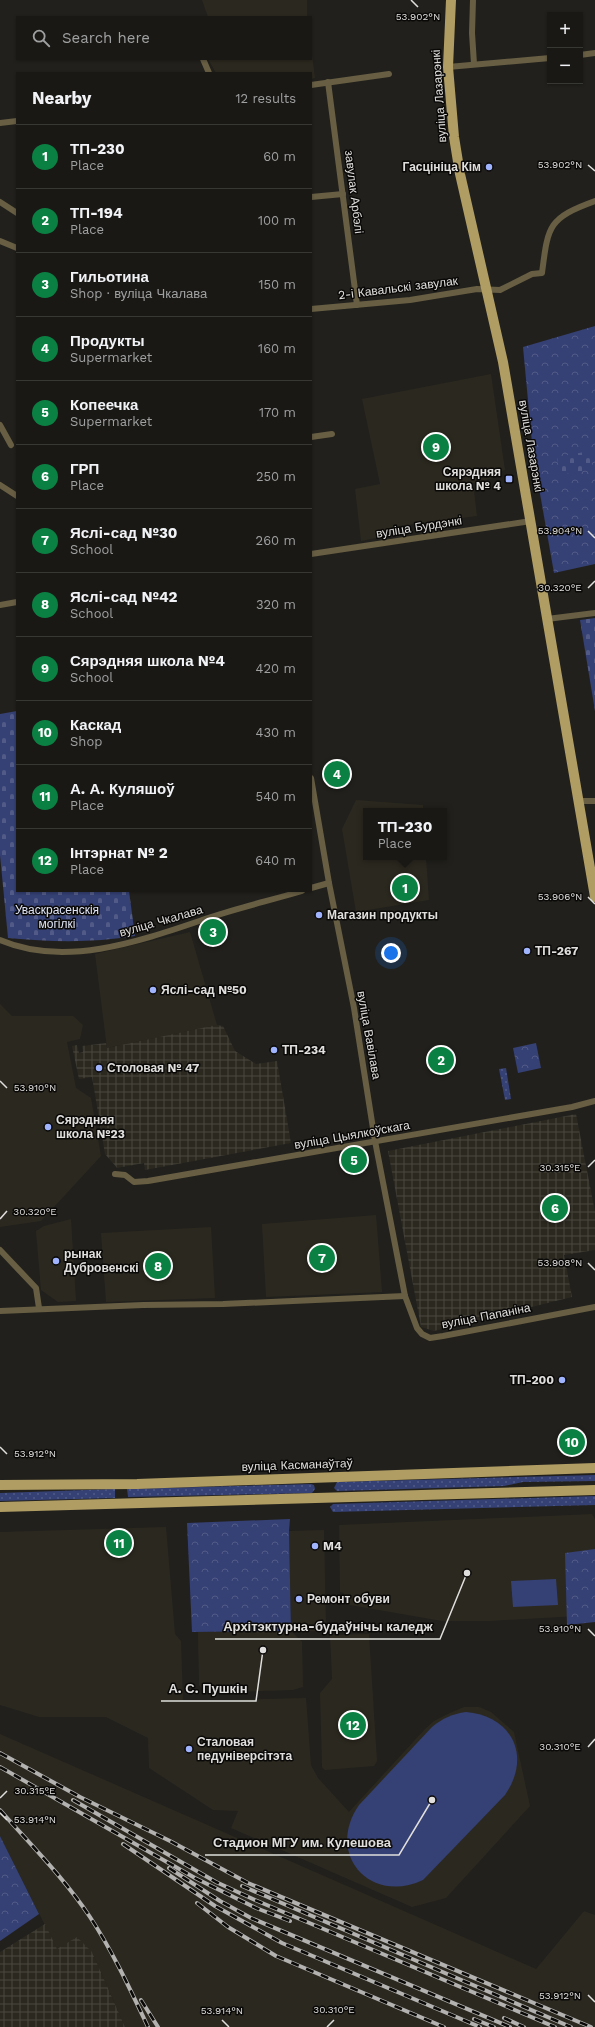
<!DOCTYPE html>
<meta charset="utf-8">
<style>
:root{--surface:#191815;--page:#262522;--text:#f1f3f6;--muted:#9fa0a0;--line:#373734;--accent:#0b8043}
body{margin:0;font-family:"Work Sans",sans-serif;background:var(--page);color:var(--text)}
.controls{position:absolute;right:12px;top:12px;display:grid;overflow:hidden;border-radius:0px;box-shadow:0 1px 3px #0004}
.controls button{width:36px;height:36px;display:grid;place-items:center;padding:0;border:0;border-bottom:1px solid var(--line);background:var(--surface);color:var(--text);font:20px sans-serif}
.you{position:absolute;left:391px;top:953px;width:14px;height:14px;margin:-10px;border:3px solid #fff;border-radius:50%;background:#1a73e8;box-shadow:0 0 0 6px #1a73e833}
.badge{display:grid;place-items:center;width:26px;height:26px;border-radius:50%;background:var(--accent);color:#fff;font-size:13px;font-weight:700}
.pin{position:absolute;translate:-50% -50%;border:2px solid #fff;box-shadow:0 1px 4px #0006}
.popup{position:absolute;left:363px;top:808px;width:84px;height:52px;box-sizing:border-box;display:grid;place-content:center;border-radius:0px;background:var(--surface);filter:drop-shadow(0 1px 3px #0005);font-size:13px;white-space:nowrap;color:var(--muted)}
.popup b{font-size:15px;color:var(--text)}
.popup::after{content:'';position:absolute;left:50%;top:100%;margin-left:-8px;border:8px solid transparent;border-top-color:var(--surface)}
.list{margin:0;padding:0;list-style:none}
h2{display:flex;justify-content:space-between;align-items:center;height:52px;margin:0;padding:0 16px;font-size:17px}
h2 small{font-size:13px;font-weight:400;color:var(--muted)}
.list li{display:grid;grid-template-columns:26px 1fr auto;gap:12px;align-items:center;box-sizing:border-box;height:64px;padding:0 16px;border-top:1px solid var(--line)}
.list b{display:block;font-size:15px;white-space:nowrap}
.list p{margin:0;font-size:13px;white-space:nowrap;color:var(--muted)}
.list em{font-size:13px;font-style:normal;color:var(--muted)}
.icon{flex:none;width:22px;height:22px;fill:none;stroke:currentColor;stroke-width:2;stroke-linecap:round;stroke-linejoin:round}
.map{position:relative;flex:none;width:595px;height:2027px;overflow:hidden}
.search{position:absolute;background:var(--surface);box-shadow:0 1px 3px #0004;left:16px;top:16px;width:296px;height:44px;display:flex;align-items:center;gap:10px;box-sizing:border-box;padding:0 14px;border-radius:0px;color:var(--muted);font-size:15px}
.panel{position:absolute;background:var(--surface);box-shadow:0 1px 3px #0004;left:16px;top:72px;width:296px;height:820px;border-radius:0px}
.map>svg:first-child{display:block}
.built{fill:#2b281f}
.industrial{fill:url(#industrial-grid)}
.grass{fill:url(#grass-dots)}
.forest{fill:url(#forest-crowns)}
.cemetery{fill:url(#cemetery-stones)}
.garden{fill:#354074}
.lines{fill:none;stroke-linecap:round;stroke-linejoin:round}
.minor{stroke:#675e43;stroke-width:6}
.primary{stroke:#b09d63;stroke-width:10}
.rail-casing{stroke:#b3b2b0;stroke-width:4}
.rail{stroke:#0a0908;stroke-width:2.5;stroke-dasharray:8;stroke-linecap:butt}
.ticks{fill:none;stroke:#e0dfdd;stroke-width:1.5}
.poi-dot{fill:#a0b3fd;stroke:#0a0908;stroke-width:1.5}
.labels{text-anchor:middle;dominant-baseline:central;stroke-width:3;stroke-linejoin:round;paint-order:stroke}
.street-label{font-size:12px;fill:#e0dfdd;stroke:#0a0908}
.poi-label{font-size:12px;font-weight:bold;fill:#e0dfdd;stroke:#0a0908;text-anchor:start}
.park-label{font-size:12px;fill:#dfe4f6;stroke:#0a0908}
.ticks-label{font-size:10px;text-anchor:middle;fill:#e0dfdd;stroke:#0a0908;stroke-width:3;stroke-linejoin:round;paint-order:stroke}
.leader{fill:none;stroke:#e0dfdd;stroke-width:1.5}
.callout-dot{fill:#e0dfdd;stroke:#0a0908;stroke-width:1.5}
.callout-label{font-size:13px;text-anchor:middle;font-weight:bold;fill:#e0dfdd;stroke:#0a0908;stroke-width:3;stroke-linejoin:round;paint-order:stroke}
</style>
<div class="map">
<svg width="595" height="2027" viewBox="0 0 595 2027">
<defs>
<pattern id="industrial-grid" width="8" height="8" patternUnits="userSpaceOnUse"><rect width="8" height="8" fill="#2b281f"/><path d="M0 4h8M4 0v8" fill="none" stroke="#49473f"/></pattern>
<pattern id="grass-dots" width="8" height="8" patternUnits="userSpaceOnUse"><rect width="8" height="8" fill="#354074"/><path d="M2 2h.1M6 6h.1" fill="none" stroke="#525b87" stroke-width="1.8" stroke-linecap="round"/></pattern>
<pattern id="forest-crowns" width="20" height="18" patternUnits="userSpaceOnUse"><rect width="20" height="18" fill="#354074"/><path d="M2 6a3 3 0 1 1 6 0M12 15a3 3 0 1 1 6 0" fill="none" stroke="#525b87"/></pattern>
<pattern id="cemetery-stones" width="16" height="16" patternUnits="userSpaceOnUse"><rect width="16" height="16" fill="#354074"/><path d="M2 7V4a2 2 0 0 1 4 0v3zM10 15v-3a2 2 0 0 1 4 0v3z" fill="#525b87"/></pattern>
</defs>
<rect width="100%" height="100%" fill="#21201c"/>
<g class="built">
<path d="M202,0H307V17H208Z"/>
<path d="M311,47L315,78L311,79V73H216L208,59H311Z"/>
<path d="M491,374L505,470L493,473V478L473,483L477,516L399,526L400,533L361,541L355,489L380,484L362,399Z"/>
<path d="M356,800L423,805V811H366V857H426L429,900L356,912L342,829Z"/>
<path d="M190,932L217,1025L107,1048L95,954Z"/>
<path d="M0,1004L12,1016H73L83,1025L80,1039L67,1042L76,1088L91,1098L101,1156L41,1221L0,1227Z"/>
<path d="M376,1215L382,1292L266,1297L262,1224Z"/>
<path d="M71,1219L76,1301L58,1302L41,1290L36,1231L44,1226Z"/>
<path d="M211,1227L215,1298L106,1302L101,1233Z"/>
<path d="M592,1514L595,1519V1615L490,1621H442L344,1604V1593L340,1592L339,1525Z"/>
<path d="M166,1527L175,1634L181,1641L183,1701L306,1698L311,1765L318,1778L349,1812L425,1729L434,1721L450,1713L464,1707H479L491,1712L514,1732L530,1806L446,1898L412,1907L231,1828L238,1811L213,1810L149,1768L148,1738L106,1717H39L0,1705V1532Z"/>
<path d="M324,1530L326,1631H291L289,1531Z"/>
<path d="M198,1632H292L302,1642L303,1687L293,1690L205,1693L199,1685Z"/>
<path d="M369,1634L377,1761L374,1766L325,1770L322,1767L320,1693L332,1679L330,1635Z"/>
<path d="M0,1734L536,1969L584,1911L595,1915V2027H125L92,1952L57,1949L0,1836Z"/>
</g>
<g class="industrial">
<path d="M216,1025L223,1026L235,1051L256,1064L277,1061L291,1143L145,1170L144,1163L117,1168L105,1154L92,1077L79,1079L72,1046L77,1045L79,1053L83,1052L82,1046L106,1043L107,1048Z"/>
<path d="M576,1114L595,1212V1250L564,1255L572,1297L434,1331L421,1327L388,1151Z"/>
<path d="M45,1924L57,1949L77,1937L92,1952L125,2027H0V1952Z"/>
</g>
<g class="grass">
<path d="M506,1068L511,1099L505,1100L499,1069Z"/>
<path d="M595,1475V1481L523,1482L504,1486L337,1491L334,1488L337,1482Z"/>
<path d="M311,1484L314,1485L315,1489L312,1493L128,1497L127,1489Z"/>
<path d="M115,1489V1498L0,1501V1493Z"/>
<path d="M595,1496V1505L333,1512L330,1507L333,1504Z"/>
</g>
<g class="forest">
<path d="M595,326V564L554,573L533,454L523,347Z"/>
<path d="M536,1043L541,1068L518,1073L513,1048Z"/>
<path d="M290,1519L289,1531L291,1631L192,1632L187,1523Z"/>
<path d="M595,1549V1622L567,1625L565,1553Z"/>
<path d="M0,1836L39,1914L0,1941Z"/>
</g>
<g class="cemetery">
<path d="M590,451L593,469L560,475L557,457Z"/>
<path d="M595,618V711L580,620Z"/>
<path d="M17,711V891H129L135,936C92,943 51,942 8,938L0,855V714Z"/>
</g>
<g class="garden">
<path d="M556,1579L558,1605L513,1607L511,1581Z"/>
<path d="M466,1712C512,1716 532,1756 505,1795L423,1880C370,1905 325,1854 359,1805L432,1727C443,1718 452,1714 466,1712Z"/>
</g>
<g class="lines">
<g class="minor">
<path d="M473,0L472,33L474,64"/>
<path d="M580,55L595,53"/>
<path d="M203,59L209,73"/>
<path d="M448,67L550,58"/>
<path d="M328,82L357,305"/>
<path d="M311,85L389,74"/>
<path d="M0,123L17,121"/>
<path d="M311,197L343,194"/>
<path d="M0,202L17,213"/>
<path d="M0,241L17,248"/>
<path d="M311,309L410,300L477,289L500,290L532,274L542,273C548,226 548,218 595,201"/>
<path d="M0,425L11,445"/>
<path d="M311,437L332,434"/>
<path d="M0,485L17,496"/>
<path d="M311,554L531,521"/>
<path d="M0,605L17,602"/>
<path d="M547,619L595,613"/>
<path d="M311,778L329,883L354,1008L375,1141L405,1296L417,1328L422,1334L430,1338L443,1336L595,1307"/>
<path d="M579,801H595"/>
<path d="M311,888L329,883"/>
<path d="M0,940C67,969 146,939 211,917C241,907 272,900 302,891"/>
<path d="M115,1174L125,1175L134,1182L148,1181L572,1107L595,1101"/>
<path d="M0,1250L36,1288L39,1308"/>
<path d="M0,1311L143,1305L223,1304L405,1296"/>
</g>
<g class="primary">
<path d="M451,0L448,67L454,137L460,174L503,362L595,897"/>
<path d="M0,1485L137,1484L595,1468"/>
<path d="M0,1507L595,1490"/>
</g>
<g class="rail-casing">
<g id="rail">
<path d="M0,1753L80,1797L170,1841L248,1883L591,2027"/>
<path d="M0,1767L195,1878L256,1908L290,1921"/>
<path d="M73,1800L216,1882L255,1900L555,2027"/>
<path d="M0,1810C31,1845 64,1878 90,1917C113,1952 130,1989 148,2027"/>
<path d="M123,1844L215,1906L282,1943L480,2027"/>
<path d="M169,1868L220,1901L251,1918L510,2027"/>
<path d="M242,1886L571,2027"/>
<path d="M197,1903L228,1927L276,1956L444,2027"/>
<path d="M141,2000L158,2027"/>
<path d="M504,2018L524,2027"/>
<path d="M474,2019L494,2027"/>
</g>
</g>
<use href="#rail" class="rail"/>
</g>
<path class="ticks" d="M411,0L418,7M588,165L595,171M588,531L595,538M588,588L595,581M588,897L595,904M0,1081L7,1088M588,1167L595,1160M0,1219L7,1211M588,1263L595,1270M0,1447L7,1454M588,1629L595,1636M588,1747L595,1739M0,1798L7,1791M0,1813L7,1820M588,1995L595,2002M222,2020L229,2027M327,2027L334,2020"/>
<g class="poi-dot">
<circle cx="489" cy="167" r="4"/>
<rect x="505" y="475" width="8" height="8" rx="2"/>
<circle cx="319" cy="915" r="4"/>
<circle cx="527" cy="951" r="4"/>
<circle cx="153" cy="990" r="4"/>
<circle cx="274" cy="1050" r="4"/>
<circle cx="99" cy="1068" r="4"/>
<circle cx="48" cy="1127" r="4"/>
<circle cx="56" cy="1261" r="4"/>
<circle cx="562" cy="1380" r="4"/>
<circle cx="315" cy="1546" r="4"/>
<circle cx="299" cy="1599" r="4"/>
<circle cx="189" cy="1749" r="4"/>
</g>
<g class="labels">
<g class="street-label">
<text transform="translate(439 96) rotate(-94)">вуліца Лазарэнкі</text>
<text transform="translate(354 192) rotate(83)">завулак Арбэлі</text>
<text transform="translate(398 288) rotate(-7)">2-і Кавальскі завулак</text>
<text transform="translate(531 446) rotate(80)">вуліца Лазарэнкі</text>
<text transform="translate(419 527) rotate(-9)">вуліца Бурдэнкі</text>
<text transform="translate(161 921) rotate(-16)">вуліца Чкалава</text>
<text transform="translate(369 1035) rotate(80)">вуліца Вавілава</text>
<text transform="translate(352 1135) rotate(-10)">вуліца Цыялкоўскага</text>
<text transform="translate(486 1316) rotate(-11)">вуліца Папаніна</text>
<text transform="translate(297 1465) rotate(-2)">вуліца Касманаўтаў</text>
</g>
<g class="poi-label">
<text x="481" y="167" text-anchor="end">Гасцініца Кім</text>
<text x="501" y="472" text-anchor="end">Сярэдняя<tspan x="501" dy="14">школа № 4</tspan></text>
<text x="327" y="915">Магазин продукты</text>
<text x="535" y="951">ТП-267</text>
<text x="161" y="990">Яслі-сад №50</text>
<text x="282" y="1050">ТП-234</text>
<text x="107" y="1068">Столовая № 47</text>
<text x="56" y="1120">Сярэдняя<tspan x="56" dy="14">школа №23</tspan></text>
<text x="64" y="1254">рынак<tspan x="64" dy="14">Дубровенскі</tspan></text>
<text x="554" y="1380" text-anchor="end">ТП-200</text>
<text x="323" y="1546">M4</text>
<text x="307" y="1599">Ремонт обуви</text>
<text x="197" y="1742">Сталовая<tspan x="197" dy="14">педуніверсітэта</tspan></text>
</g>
<g class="park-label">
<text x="57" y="910">Уваскрасенскія<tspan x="57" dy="14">могілкі</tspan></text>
</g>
</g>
<g class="ticks-label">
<text x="418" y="20">53.902°N</text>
<text x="560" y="168">53.902°N</text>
<text x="560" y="534">53.904°N</text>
<text x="560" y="591">30.320°E</text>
<text x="560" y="900">53.906°N</text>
<text x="35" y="1091">53.910°N</text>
<text x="560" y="1171">30.315°E</text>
<text x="35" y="1215">30.320°E</text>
<text x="560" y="1266">53.908°N</text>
<text x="35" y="1457">53.912°N</text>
<text x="560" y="1632">53.910°N</text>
<text x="560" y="1750">30.310°E</text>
<text x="35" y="1794">30.315°E</text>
<text x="35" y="1823">53.914°N</text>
<text x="560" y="1999">53.912°N</text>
<text x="334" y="2013">30.310°E</text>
<text x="222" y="2014">53.914°N</text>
</g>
<path class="leader" d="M467 1573L440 1639H215M263 1650L256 1701H161M432 1800L399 1855H205"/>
<g class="callout-dot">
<circle cx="467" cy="1573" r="4"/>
<circle cx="263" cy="1650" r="4"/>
<circle cx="432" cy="1800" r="4"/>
</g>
<g class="callout-label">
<text x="328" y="1631">Архітэктурна-будаўнічы каледж</text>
<text x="208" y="1693">А. С. Пушкін</text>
<text x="302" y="1847">Стадион МГУ им. Кулешова</text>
</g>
</svg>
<div class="controls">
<button>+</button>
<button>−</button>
</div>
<div class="you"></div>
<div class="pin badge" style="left:405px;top:888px">1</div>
<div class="popup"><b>ТП-230</b>Place</div>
<div class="pin badge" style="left:441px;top:1060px">2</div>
<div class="pin badge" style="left:213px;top:932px">3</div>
<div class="pin badge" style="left:337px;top:774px">4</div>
<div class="pin badge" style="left:354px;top:1160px">5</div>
<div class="pin badge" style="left:555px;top:1208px">6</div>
<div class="pin badge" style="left:322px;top:1258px">7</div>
<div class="pin badge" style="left:158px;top:1266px">8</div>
<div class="pin badge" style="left:436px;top:447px">9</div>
<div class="pin badge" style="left:572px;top:1442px">10</div>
<div class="pin badge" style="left:119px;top:1543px">11</div>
<div class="pin badge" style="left:353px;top:1725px">12</div>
<div class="search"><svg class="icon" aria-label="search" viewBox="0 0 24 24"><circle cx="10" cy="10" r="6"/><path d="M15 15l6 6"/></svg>Search here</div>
<section class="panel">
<h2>Nearby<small>12 results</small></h2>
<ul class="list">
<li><span class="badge">1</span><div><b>ТП-230</b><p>Place</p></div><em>60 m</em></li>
<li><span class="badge">2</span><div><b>ТП-194</b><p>Place</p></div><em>100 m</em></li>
<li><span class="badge">3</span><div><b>Гильотина</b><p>Shop · вуліца Чкалава</p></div><em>150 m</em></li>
<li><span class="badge">4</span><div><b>Продукты</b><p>Supermarket</p></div><em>160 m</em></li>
<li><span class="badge">5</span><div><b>Копеечка</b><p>Supermarket</p></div><em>170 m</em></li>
<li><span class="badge">6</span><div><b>ГРП</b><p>Place</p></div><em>250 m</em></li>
<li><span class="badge">7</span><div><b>Яслі-сад №30</b><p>School</p></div><em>260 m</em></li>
<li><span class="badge">8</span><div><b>Яслі-сад №42</b><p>School</p></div><em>320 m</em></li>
<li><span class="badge">9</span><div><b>Сярэдняя школа №4</b><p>School</p></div><em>420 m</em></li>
<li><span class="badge">10</span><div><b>Каскад</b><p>Shop</p></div><em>430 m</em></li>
<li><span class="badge">11</span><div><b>А. А. Куляшоў</b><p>Place</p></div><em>540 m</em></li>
<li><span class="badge">12</span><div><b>Інтэрнат № 2</b><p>Place</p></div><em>640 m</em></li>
</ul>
</section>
</div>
